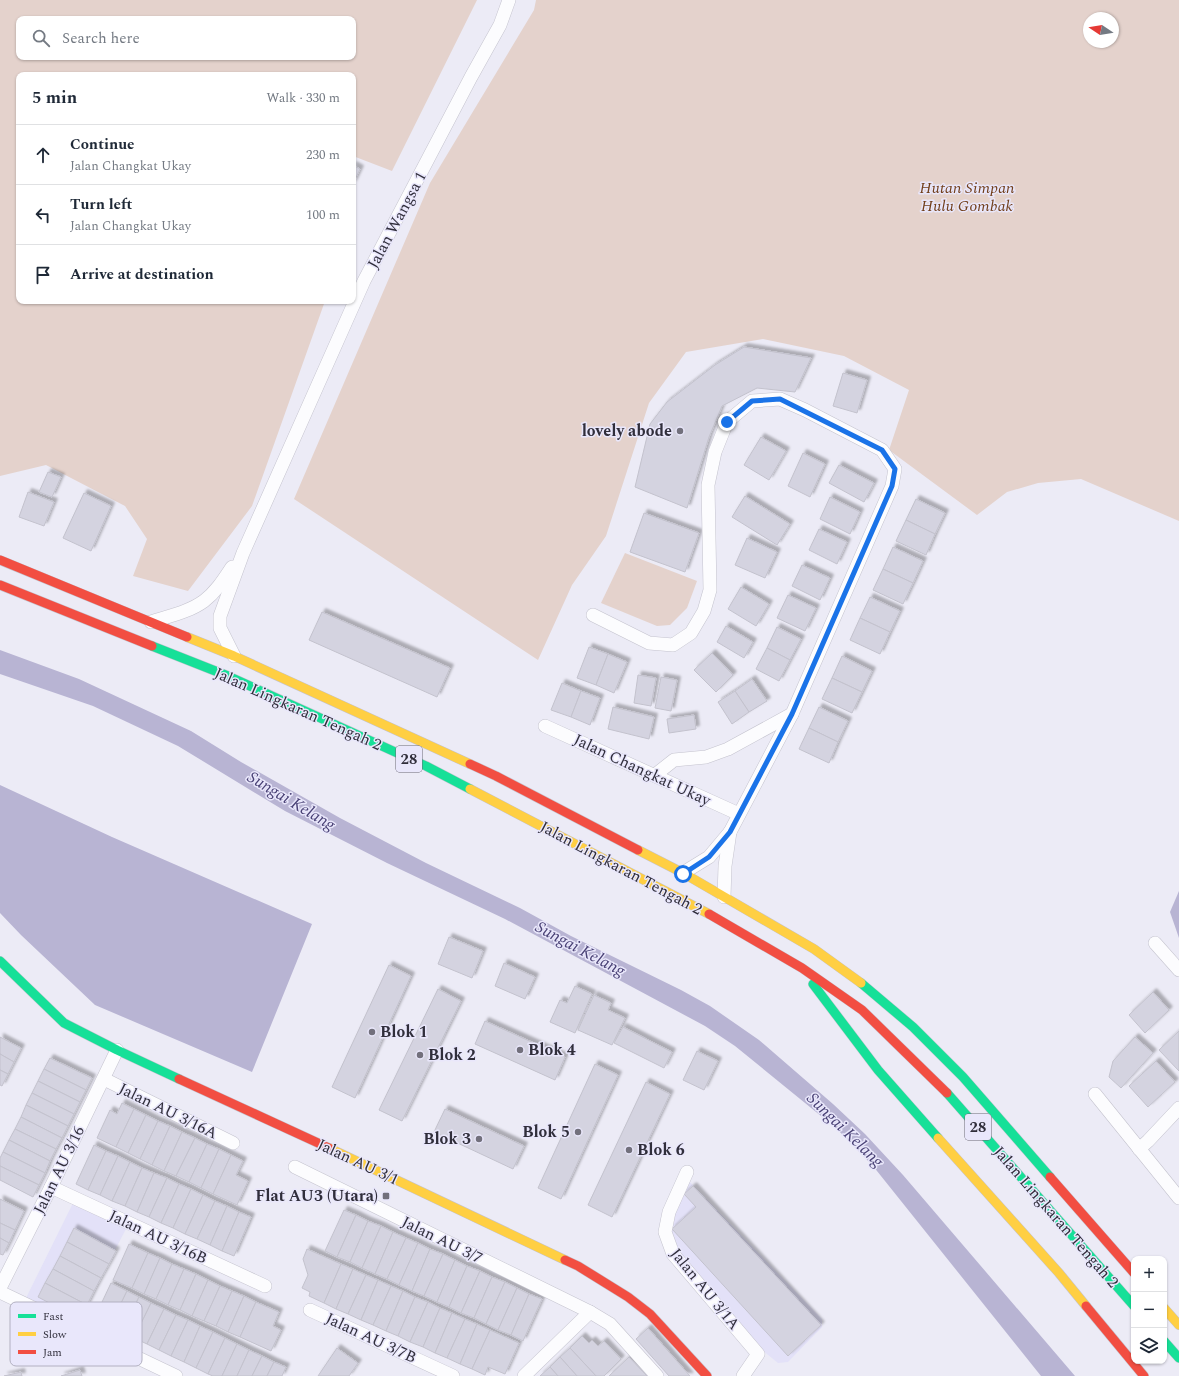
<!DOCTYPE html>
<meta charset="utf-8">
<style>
:root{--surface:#fff;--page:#f2f2f3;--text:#1f2937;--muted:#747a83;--line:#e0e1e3}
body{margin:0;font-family:Spectral,serif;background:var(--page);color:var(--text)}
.controls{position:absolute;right:12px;bottom:12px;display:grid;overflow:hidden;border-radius:8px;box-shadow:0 1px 3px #0004}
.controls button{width:36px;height:36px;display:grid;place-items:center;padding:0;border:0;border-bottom:1px solid var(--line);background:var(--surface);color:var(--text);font:20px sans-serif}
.compass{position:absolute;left:1083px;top:12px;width:36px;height:36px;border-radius:50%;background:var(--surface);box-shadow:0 1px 3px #0004;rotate:282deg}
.stop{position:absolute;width:12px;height:12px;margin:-9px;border:3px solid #1a73e8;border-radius:50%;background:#fff}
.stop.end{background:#1a73e8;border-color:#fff;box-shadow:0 1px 4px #0008}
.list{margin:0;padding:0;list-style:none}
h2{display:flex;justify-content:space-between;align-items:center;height:52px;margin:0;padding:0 16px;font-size:17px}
h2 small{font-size:13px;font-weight:400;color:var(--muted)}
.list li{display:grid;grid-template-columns:26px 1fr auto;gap:12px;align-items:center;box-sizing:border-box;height:60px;padding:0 16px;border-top:1px solid var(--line)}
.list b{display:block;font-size:15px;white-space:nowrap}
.list p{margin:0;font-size:13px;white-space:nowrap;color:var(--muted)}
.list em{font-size:13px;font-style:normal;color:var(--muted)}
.icon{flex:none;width:22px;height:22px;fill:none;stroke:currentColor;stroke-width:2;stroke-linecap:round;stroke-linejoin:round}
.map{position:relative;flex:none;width:1179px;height:1376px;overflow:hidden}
.search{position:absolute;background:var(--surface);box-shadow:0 1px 3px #0004;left:16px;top:16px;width:340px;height:44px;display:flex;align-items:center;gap:10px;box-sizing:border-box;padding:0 14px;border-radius:8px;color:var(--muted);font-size:15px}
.panel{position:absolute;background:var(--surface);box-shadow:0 1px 3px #0004;left:16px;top:72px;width:340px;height:232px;border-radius:8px}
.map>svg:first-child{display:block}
.built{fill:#e3e1f8}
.green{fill:#e4d2cc;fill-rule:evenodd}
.water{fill:#b8b4d3}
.building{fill:#d4d3e0;stroke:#c3c2cd;filter:url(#shadow)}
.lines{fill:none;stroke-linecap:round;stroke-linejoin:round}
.street-casing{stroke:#c4c3ce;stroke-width:14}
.fast-casing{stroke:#c4c3ce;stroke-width:10}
.slow-casing{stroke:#c4c3ce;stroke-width:10}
.jam-casing{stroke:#c4c3ce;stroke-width:10}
.street{stroke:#fcfcfe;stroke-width:13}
.fast{stroke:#16e098;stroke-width:9}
.slow{stroke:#ffcf43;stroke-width:9}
.jam{stroke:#f24e42;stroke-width:9}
.route{stroke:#1a73e8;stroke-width:5}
.poi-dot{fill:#72707c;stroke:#e9e7fb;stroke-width:1.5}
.labels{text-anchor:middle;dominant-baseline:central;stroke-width:3;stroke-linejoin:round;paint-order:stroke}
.shield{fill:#e9e7fb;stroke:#686675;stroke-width:1}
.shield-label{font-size:15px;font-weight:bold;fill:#302e3b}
.park-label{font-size:16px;font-style:italic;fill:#723f1b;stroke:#e9e7fb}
.street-label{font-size:16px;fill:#302e3b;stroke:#e9e7fb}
.poi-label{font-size:16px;font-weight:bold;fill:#302e3b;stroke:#e9e7fb;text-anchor:end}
.water-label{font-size:17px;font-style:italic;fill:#4a4276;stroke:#e9e7fb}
.key{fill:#e9e7fb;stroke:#b2b0c1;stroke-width:1}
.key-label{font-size:11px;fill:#302e3b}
</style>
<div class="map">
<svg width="1179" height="1376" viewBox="0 0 1179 1376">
<defs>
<filter id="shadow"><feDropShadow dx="3.5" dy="-3.5" stdDeviation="1" flood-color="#0004"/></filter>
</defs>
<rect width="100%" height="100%" fill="#ecebf6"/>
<g class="built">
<path d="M688,1180L822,1319V1327L788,1362L778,1363L757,1346L676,1249L669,1232L675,1214Z"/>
<path d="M73,1203L127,1227L77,1323L26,1298Z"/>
</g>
<g class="green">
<path d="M0,0H477L392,171L353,156V75H19V301H325L252,506L188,591L133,576L147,539L125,506L46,465L0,476ZM19,19H353V57H19Z"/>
<path d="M536,0H1179V521L1081,479L1038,483L1007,492L977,515L889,450L909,390L844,356L763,339L686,352L649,403L606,536L572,585L538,660L294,499L430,183L534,10ZM1089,18H1113V42H1089Z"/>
<path d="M625,553L697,581L687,608L670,625L657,626L601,603Z"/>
</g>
<g class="water">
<path d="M0,650L79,679L191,731L241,762L340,818L426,863L520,908L571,936L681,990L710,1006L759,1040L833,1104L865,1134L903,1175L1075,1376H1041L873,1166L837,1129L735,1046L705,1026L505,919L387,863L285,811L178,746L93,706L0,674Z"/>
<path d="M0,785L112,837L312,924L252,1072L95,1005L21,935L0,913Z"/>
<path d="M1179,891V938L1170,912Z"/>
</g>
<g class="building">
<path d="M353,165L360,169L353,184Z"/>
<path d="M744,347L811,358L795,392L757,388L722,406L709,437L687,508L635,487L650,424L667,402L715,365Z"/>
<path d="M843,373L867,380L857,413L833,406Z"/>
<path d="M761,437L786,451L769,480L744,465Z"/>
<path d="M803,453L825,464L810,497L788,486Z"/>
<path d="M839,465L874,483L864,502L829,483Z"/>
<path d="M48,472L61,477L52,497L39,492Z"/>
<path d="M28,492L54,502L44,526L19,517Z"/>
<path d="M84,493L111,506L91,551L63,538Z"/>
<path d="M745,496L790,524L777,545L732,517Z"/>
<path d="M830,497L860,512L850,534L820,519Z"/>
<path d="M916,499L945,513L935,534L906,520Z"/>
<path d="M644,513L699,533L685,572L630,552Z"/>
<path d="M906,520L935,534L926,555L896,541Z"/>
<path d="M819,529L847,542L837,564L809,550Z"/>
<path d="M747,538L777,552L765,578L735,565Z"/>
<path d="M893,547L923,561L913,583L883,569Z"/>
<path d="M802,565L830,578L820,600L792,586Z"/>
<path d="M883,569L913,583L903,604L873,590Z"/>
<path d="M741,587L769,604L756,626L728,609Z"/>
<path d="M788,595L816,608L805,631L777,618Z"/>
<path d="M870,597L900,611L890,632L860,618Z"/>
<path d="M322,612L450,668L437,697L309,640Z"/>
<path d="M860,618L890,632L880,654L850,640Z"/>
<path d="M726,626L753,642L744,658L717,642Z"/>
<path d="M777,627L801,639L790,660L767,648Z"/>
<path d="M589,647L608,654L596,685L577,678Z"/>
<path d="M767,648L790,660L779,681L756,669Z"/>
<path d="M712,653L733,675L716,692L694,670Z"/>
<path d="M608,654L627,662L614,693L596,685Z"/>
<path d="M842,656L872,671L862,692L832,678Z"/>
<path d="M638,675L656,678L651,706L634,703Z"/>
<path d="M661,677L677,680L671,711L655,708Z"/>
<path d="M832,678L862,692L852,713L822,699Z"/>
<path d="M752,679L767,701L749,712L735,691Z"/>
<path d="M562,683L581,691L571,717L551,710Z"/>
<path d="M581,691L600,698L590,725L571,717Z"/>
<path d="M735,691L749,712L732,724L718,702Z"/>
<path d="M613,707L654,717L649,739L608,729Z"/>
<path d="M819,707L848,721L838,742L809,728Z"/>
<path d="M694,715L696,729L669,733L667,719Z"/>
<path d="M809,728L838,742L829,763L799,749Z"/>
<path d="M449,937L483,951L472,978L438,964Z"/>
<path d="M504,963L535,977L525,999L495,986Z"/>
<path d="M389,965L411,976L355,1098L332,1087Z"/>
<path d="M575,986L592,994L575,1033L550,1022L560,1000L567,1003Z"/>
<path d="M438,989L461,1001L402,1121L379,1110Z"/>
<path d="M1153,992L1169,1010L1145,1033L1129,1015Z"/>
<path d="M594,995L611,1003L608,1010L625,1018L612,1045L578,1030Z"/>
<path d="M485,1021L565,1057L555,1080L475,1044Z"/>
<path d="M623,1027L672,1052L664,1068L614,1043Z"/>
<path d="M1179,1031V1071L1159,1050Z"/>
<path d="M0,1037L21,1048L14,1062L0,1054Z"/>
<path d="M1135,1037L1153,1053L1121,1088L1109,1077L1113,1061Z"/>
<path d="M697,1051L718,1061L704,1090L683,1080Z"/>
<path d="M0,1054L14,1062L8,1074L0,1070Z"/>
<path d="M50,1058L92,1078L86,1090L44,1069Z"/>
<path d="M1156,1061L1175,1082L1148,1107L1129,1086Z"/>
<path d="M595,1064L618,1075L561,1199L538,1188Z"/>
<path d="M44,1069L86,1090L80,1102L38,1081Z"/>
<path d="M0,1070L8,1074L2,1086L0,1085Z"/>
<path d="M38,1081L80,1102L74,1114L32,1093Z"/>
<path d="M646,1082L670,1094L612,1217L588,1205Z"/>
<path d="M32,1093L74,1114L68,1126L26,1105Z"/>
<path d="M122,1103L134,1109L116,1147L97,1138L110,1110L117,1114Z"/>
<path d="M26,1105L68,1126L62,1138L21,1117Z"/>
<path d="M134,1109L146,1115L128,1153L116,1147Z"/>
<path d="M445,1109L524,1146L513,1169L434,1132Z"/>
<path d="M146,1115L158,1121L140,1159L128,1153Z"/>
<path d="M21,1117L62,1138L56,1149L15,1129Z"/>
<path d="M158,1121L170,1126L152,1165L140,1159Z"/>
<path d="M170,1126L182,1132L164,1171L152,1165Z"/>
<path d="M15,1129L56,1149L50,1161L9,1140Z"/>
<path d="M182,1132L195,1138L176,1176L164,1171Z"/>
<path d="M195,1138L207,1144L189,1182L176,1176Z"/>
<path d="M9,1140L50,1161L45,1173L3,1152Z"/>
<path d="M207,1144L219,1149L201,1188L189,1182Z"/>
<path d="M94,1145L106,1151L88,1190L76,1184Z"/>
<path d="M219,1149L231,1155L213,1194L201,1188Z"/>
<path d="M106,1151L118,1156L100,1195L88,1190Z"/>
<path d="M3,1152L45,1173L39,1185L0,1166V1158Z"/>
<path d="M231,1155L243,1161L236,1175L248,1181L237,1205L213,1194Z"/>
<path d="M118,1156L130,1162L112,1201L100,1195Z"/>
<path d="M130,1162L142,1168L125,1206L112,1201Z"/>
<path d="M0,1166L39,1185L33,1197L0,1180Z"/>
<path d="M142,1168L154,1173L137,1212L125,1206Z"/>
<path d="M154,1173L167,1178L149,1217L137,1212Z"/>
<path d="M167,1178L179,1184L161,1223L149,1217Z"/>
<path d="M179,1184L191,1189L173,1228L161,1223Z"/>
<path d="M693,1186L821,1325L788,1356L672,1229L696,1207L684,1194Z"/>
<path d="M191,1189L203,1195L185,1234L173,1228Z"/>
<path d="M203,1195L215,1201L197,1239L185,1234Z"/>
<path d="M0,1199L24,1211L15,1230L0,1223Z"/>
<path d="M215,1201L227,1206L210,1245L197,1239Z"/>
<path d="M227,1206L239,1212L222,1251L210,1245Z"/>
<path d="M344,1210L356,1215L337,1257L325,1251Z"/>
<path d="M239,1212L251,1217L234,1256L222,1251Z"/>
<path d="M356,1215L368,1221L350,1262L337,1257Z"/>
<path d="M368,1221L381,1226L362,1268L350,1262Z"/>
<path d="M0,1223L15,1230L9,1243L0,1238Z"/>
<path d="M381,1226L393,1232L375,1274L362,1268Z"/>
<path d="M74,1228L116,1251L109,1264L67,1242Z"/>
<path d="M393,1232L406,1238L387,1279L375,1274Z"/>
<path d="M0,1238L9,1243L3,1255L0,1254Z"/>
<path d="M406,1238L418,1243L399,1285L387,1279Z"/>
<path d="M67,1242L109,1264L101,1278L60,1256Z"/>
<path d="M418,1243L430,1249L412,1291L399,1285Z"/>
<path d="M129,1244L148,1253L132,1288L113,1280Z"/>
<path d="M307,1249L341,1264L324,1303L309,1296L310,1292L302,1288L308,1275L303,1259Z"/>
<path d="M430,1249L443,1254L424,1296L412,1291Z"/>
<path d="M148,1253L160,1258L144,1294L132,1288Z"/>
<path d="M443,1254L455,1260L437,1302L424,1296Z"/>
<path d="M60,1256L101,1278L94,1291L53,1269Z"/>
<path d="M160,1258L172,1264L156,1299L144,1294Z"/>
<path d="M455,1260L467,1266L449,1307L437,1302Z"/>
<path d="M172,1264L184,1269L168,1305L156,1299Z"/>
<path d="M341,1264L353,1269L336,1309L324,1303Z"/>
<path d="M467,1266L480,1271L461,1313L449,1307Z"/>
<path d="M53,1269L94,1291L87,1305L45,1283Z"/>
<path d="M184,1269L196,1274L180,1310L168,1305Z"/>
<path d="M353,1269L366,1275L348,1314L336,1309Z"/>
<path d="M480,1271L492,1277L474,1318L461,1313Z"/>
<path d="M196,1274L208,1280L192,1316L180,1310Z"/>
<path d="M366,1275L378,1280L361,1320L348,1314Z"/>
<path d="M492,1277L505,1282L486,1324L474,1318Z"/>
<path d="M208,1280L220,1286L204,1321L192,1316Z"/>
<path d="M378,1280L391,1286L373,1325L361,1320Z"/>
<path d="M505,1282L517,1288L498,1330L486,1324Z"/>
<path d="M45,1283L87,1305L80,1319L38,1297Z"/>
<path d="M111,1283L127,1291L110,1326L94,1319Z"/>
<path d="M220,1286L232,1291L216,1326L204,1321Z"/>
<path d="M391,1286L403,1291L386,1331L373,1325Z"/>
<path d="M517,1288L529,1294L511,1335L498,1330Z"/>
<path d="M127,1291L139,1297L122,1332L110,1326Z"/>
<path d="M232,1291L244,1296L228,1332L216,1326Z"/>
<path d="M403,1291L415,1297L398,1336L386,1331Z"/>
<path d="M529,1294L542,1299L523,1341L511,1335Z"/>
<path d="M244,1296L256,1302L240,1337L228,1332Z"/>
<path d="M139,1297L151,1303L134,1338L122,1332Z"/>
<path d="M415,1297L428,1302L410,1342L398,1336Z"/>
<path d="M256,1302L279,1312L273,1326L281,1330L271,1351L240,1337Z"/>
<path d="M428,1302L440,1308L423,1347L410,1342Z"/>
<path d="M151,1303L164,1309L147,1344L134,1338Z"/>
<path d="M440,1308L452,1313L435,1353L423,1347Z"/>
<path d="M164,1309L176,1315L159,1350L147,1344Z"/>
<path d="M452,1313L465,1319L447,1358L435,1353Z"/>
<path d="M176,1315L188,1320L171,1356L159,1350Z"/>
<path d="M465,1319L477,1324L460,1364L447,1358Z"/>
<path d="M188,1320L200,1326L184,1362L171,1356Z"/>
<path d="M477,1324L490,1330L472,1369L460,1364Z"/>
<path d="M200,1326L213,1332L196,1368L184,1362Z"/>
<path d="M648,1328L690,1376H669L636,1339Z"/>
<path d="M490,1330L519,1343L505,1374L488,1367L485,1375L472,1369Z"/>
<path d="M213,1332L225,1338L208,1374L196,1368Z"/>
<path d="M582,1336L589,1343L592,1340L598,1346L604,1341L621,1359L604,1376H596L570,1348Z"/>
<path d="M225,1338L237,1344L222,1376H213L208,1374Z"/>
<path d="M237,1344L249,1350L237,1376H222Z"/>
<path d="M337,1348L358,1363L349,1376H318Z"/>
<path d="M570,1348L596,1376H577L560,1357Z"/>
<path d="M249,1350L262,1356L252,1376H237Z"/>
<path d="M262,1356L274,1362L267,1376H252Z"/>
<path d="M560,1357L577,1376H558L550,1367Z"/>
<path d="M629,1357L647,1376H609Z"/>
<path d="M274,1362L286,1367L282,1376H267Z"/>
<path d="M550,1367L558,1376H540Z"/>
<path d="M80,1370L82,1376H61Z"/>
<path d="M21,1372L22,1376H4Z"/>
</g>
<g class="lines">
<g class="street-casing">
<g id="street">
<path d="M593,615L649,643L673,645L691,633L704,611L710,590L708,485L715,452L727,422L752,401L780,399L805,410L882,450L895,469L892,486L792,714L730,832L709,857L683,873"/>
<path d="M151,622C169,616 189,612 204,601C216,592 224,579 232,567"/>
<path d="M234,656L220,628V616L243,553L364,281L471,77L500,25L509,0"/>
<path d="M545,726L739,814"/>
<path d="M655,775L674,760L706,757L728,749L792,714"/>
<path d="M724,897L725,866L730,832"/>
<path d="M1155,943L1179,970"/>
<path d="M104,1079L233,1143"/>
<path d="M1095,1094L1179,1198"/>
<path d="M1139,1149L1148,1141L1179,1108"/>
<path d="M295,1167L590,1312L610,1324L657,1376"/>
<path d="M687,1172L669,1212L665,1232L673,1254L758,1354L743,1376"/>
<path d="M51,1187L265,1286"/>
<path d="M0,1288L51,1187L117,1050"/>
<path d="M0,1292L176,1376"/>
<path d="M310,1310L453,1376"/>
<path d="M524,1376L590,1312"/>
</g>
</g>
<g class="fast-casing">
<g id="fast">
<path d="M152,646L228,676L426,766L470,789"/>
<path d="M0,961L64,1023L117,1050L179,1079"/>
<path d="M861,983L913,1027L963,1077L1050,1177"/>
<path d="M813,984L878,1070L938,1138"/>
<path d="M947,1093L1134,1306"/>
<path d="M1164,1341L1179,1358"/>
</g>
</g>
<g class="slow-casing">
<g id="slow">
<path d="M187,637L234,656L470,764"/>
<path d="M470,789L709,914"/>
<path d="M638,850L683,873L814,949L861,983"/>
<path d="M938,1138L1059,1273L1086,1306"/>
<path d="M329,1148L565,1260"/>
<path d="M1164,1308L1179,1325"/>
</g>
</g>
<g class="jam-casing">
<g id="jam">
<path d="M0,560L187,637"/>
<path d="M0,585L152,646"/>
<path d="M470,764L496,776L638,850"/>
<path d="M709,914L802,968L862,1010L947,1093"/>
<path d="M179,1079L329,1148"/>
<path d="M1050,1177L1134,1273"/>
<path d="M565,1260L578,1266L628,1297L650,1314L707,1376"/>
<path d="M1086,1306L1144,1376"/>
</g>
</g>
<use href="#street" class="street"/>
<use href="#fast" class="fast"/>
<use href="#slow" class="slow"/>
<use href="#jam" class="jam"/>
</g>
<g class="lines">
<path class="route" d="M683,874L709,857L730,832L792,714L892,486L895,469L882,450L780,399L752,401L727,422"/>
</g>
<g class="poi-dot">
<circle cx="680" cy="431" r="4"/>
<circle cx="372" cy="1032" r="4"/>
<circle cx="520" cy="1050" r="4"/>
<circle cx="420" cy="1055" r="4"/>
<circle cx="578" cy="1132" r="4"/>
<circle cx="479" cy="1139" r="4"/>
<circle cx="629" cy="1150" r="4"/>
<rect x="382" y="1192" width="8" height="8" rx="2"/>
</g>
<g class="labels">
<g class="shield">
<rect x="396" y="746" width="26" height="26" rx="3"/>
<rect x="965" y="1114" width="26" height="26" rx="3"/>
</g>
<g class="shield-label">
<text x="409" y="759">28</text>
<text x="978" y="1127">28</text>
</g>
<g class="park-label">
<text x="967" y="188">Hutan Simpan<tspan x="967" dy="18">Hulu Gombak</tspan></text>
</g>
<g class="street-label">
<text transform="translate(397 220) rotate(-62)">Jalan Wangsa 1</text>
<text transform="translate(298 709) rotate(24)">Jalan Lingkaran Tengah 2</text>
<text transform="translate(642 770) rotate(25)">Jalan Changkat Ukay</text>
<text transform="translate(621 868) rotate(28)">Jalan Lingkaran Tengah 2</text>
<text transform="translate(168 1111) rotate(26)">Jalan AU 3/16A</text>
<text transform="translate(358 1162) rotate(25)">Jalan AU 3/1</text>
<text transform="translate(59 1170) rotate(-64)">Jalan AU 3/16</text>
<text transform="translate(1056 1217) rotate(49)">Jalan Lingkaran Tengah 2</text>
<text transform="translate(158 1237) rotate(25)">Jalan AU 3/16B</text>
<text transform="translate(442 1240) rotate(26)">Jalan AU 3/7</text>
<text transform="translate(705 1289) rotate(51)">Jalan AU 3/1A</text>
<text transform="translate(371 1338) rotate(25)">Jalan AU 3/7B</text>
</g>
<g class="poi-label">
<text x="672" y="431">lovely abode</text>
<text x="380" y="1032" text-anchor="start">Blok 1</text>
<text x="528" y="1050" text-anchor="start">Blok 4</text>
<text x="428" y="1055" text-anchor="start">Blok 2</text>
<text x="570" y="1132">Blok 5</text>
<text x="471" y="1139">Blok 3</text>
<text x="637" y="1150" text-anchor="start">Blok 6</text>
<text x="378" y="1196">Flat AU3 (Utara)</text>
</g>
<g class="water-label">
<text transform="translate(291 801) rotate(31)">Sungai Kelang</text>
<text transform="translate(580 949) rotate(28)">Sungai Kelang</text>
<text transform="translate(845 1130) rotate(44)">Sungai Kelang</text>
</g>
</g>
<rect x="10" y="1302" width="132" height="64" rx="6" class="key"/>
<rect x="18" y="1314" width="18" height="4" fill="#16e098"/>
<rect x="18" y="1332" width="18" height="4" fill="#ffcf43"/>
<rect x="18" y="1350" width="18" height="4" fill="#f24e42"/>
<g class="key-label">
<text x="43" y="1320">Fast</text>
<text x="43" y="1338">Slow</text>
<text x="43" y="1356">Jam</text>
</g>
</svg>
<div class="controls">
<button>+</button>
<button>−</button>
<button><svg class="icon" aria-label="layers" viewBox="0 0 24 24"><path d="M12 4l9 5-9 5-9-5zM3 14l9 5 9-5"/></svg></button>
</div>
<svg class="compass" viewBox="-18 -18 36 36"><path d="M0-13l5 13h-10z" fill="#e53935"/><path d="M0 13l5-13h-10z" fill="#747a83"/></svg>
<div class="stop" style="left:683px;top:874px"></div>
<div class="stop end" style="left:727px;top:422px"></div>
<div class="search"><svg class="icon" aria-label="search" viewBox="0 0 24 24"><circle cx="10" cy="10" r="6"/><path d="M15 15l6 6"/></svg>Search here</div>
<section class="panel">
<h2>5 min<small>Walk · 330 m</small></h2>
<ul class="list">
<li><svg class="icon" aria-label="ahead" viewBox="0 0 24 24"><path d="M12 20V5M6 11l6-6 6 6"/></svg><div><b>Continue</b><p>Jalan Changkat Ukay</p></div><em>230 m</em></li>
<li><svg class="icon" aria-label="left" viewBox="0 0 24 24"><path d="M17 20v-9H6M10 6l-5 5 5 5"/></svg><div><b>Turn left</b><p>Jalan Changkat Ukay</p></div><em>100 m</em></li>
<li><svg class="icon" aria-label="arrive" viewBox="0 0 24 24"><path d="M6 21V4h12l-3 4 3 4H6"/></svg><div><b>Arrive at destination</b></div></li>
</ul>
</section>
</div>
